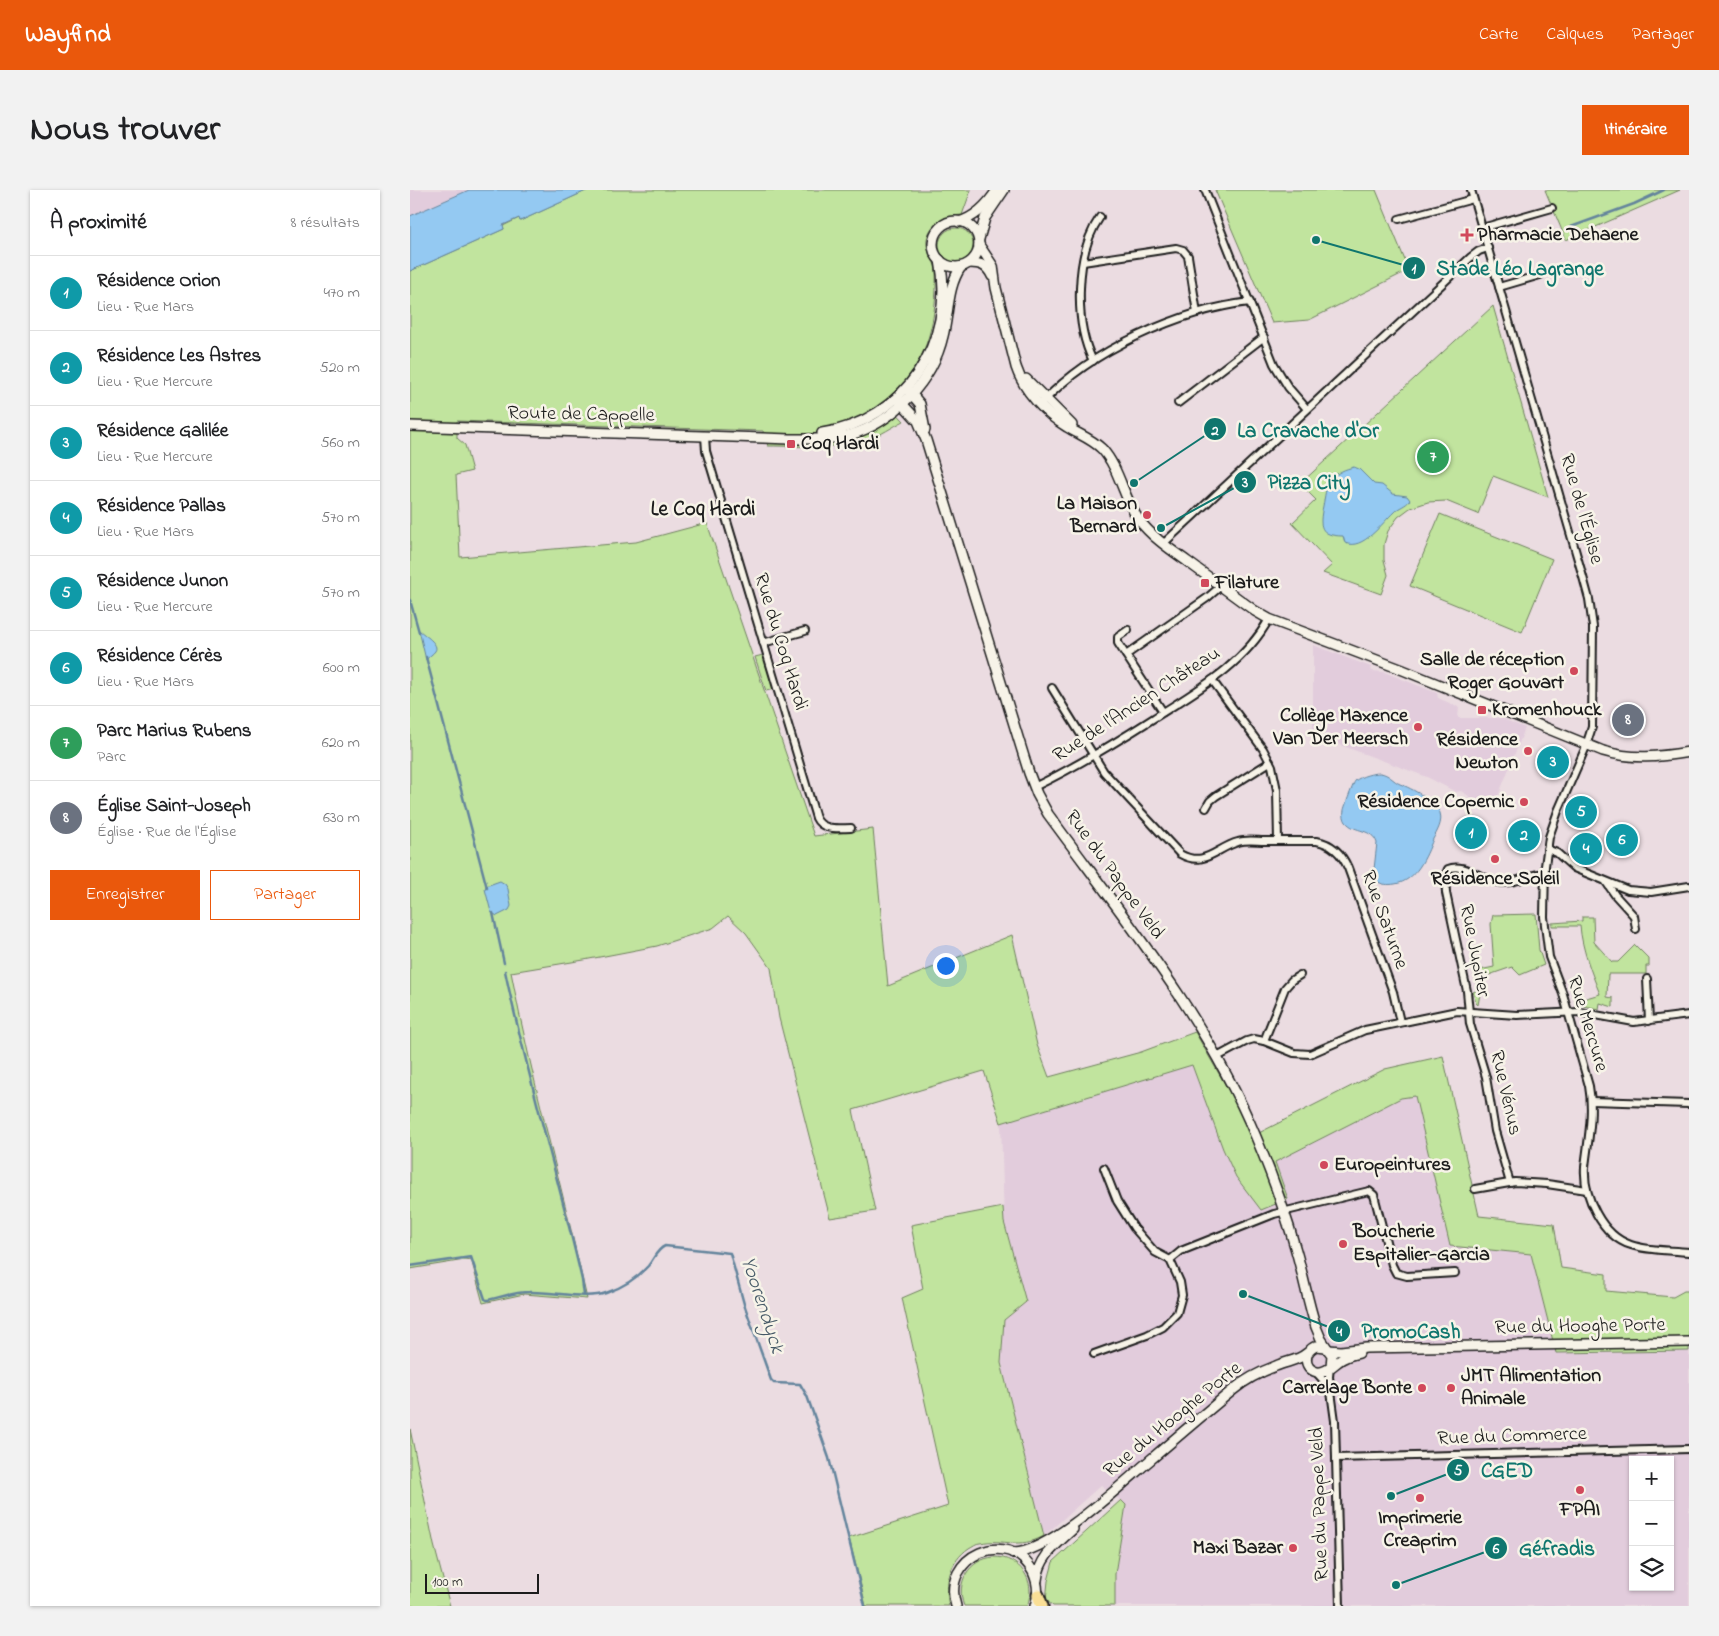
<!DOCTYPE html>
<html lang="fr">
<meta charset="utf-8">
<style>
:root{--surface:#fff;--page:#f2f2f2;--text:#202124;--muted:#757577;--line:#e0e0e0;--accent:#ea580c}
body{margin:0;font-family:"Indie Flower",sans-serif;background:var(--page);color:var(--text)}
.controls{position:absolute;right:15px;bottom:15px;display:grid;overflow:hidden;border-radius:0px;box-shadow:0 1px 4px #0004}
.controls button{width:45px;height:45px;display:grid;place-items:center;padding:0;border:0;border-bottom:1px solid var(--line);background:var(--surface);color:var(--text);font:25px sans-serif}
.scale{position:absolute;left:15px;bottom:12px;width:114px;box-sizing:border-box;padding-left:5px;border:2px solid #1c1c1c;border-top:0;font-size:14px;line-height:18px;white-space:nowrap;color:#1c1c1c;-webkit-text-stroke:4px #f7f3e8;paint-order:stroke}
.you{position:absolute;left:535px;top:775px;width:18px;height:18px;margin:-12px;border:4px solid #fff;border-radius:50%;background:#1a73e8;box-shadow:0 0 0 8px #1a73e833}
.badge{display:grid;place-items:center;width:32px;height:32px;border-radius:50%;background:var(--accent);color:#fff;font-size:16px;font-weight:700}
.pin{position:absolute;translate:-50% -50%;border:2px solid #fff;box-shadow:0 1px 5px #0006}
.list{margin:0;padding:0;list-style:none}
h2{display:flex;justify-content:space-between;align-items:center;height:65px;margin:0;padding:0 20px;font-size:21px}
h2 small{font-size:16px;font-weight:400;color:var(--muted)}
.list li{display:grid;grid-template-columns:32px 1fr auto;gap:15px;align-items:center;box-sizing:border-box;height:75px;padding:0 20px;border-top:1px solid var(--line)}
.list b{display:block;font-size:19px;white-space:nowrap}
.list p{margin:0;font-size:16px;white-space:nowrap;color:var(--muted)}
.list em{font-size:16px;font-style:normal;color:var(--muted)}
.actions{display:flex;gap:10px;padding:15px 20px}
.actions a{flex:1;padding:11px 0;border:1px solid var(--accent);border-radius:0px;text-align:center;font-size:18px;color:var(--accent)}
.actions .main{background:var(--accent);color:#fff}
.icon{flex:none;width:28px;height:28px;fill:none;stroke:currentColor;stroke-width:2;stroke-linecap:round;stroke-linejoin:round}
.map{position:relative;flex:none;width:1279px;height:1416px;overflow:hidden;border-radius:0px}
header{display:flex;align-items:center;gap:30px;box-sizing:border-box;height:70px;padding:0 25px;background:var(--accent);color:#fff}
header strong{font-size:24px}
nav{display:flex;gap:28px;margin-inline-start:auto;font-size:18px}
.intro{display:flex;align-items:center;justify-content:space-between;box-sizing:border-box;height:120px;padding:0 30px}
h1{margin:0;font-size:35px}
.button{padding:12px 22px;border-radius:0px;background:var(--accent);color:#fff;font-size:18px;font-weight:700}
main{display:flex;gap:30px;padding:0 30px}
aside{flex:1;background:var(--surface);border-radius:0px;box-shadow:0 1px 4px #0004}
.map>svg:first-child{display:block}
.built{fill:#e2ccdc;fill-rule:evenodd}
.green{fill:#c1e49e;stroke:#6e805d}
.water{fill:#94c9f2;stroke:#64849c}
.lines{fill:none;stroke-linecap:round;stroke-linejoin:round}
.stream{stroke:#64849c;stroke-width:2.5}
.street-casing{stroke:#1c1c1c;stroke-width:10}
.secondary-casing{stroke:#1c1c1c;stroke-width:12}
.highway-casing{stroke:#1c1c1c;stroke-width:15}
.street{stroke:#f7f3e8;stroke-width:6}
.secondary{stroke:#f7f3e8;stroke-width:9}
.highway{stroke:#fadf96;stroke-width:11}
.poi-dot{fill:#d1495b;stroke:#f7f3e8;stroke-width:2}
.labels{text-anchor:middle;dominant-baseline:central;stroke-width:5;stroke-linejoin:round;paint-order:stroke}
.poi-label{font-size:20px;font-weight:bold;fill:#1c1c1c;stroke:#f7f3e8;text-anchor:start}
.street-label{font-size:20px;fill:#1c1c1c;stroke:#f7f3e8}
.neighbourhood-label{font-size:21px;font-weight:bold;fill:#1c1c1c;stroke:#f7f3e8}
.water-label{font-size:21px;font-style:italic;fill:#465967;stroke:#f7f3e8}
.leader{fill:none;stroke:#0f766e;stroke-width:2}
.callout-dot{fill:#0f766e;stroke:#f7f3e8;stroke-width:2}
.mark-label{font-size:15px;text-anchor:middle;font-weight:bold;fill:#fff}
.callout-label{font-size:21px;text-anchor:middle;font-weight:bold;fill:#0f766e;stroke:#f7f3e8;stroke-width:5;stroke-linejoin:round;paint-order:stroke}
</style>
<header>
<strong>Wayfind</strong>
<nav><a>Carte</a><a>Calques</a><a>Partager</a></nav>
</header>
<div class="intro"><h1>Nous trouver</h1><a class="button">Itinéraire</a></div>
<main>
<aside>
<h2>À proximité<small>8 résultats</small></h2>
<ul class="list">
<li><span class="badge" style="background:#0f9aa8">1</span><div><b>Résidence Orion</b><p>Lieu · Rue Mars</p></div><em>470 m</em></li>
<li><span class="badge" style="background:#0f9aa8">2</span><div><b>Résidence Les Astres</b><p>Lieu · Rue Mercure</p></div><em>520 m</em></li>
<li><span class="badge" style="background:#0f9aa8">3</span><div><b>Résidence Galilée</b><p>Lieu · Rue Mercure</p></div><em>560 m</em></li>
<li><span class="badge" style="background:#0f9aa8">4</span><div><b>Résidence Pallas</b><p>Lieu · Rue Mars</p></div><em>570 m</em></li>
<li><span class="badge" style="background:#0f9aa8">5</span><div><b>Résidence Junon</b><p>Lieu · Rue Mercure</p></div><em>570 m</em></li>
<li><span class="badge" style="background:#0f9aa8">6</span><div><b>Résidence Cérès</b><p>Lieu · Rue Mars</p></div><em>600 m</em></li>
<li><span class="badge" style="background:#2e9e5b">7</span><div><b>Parc Marius Rubens</b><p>Parc</p></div><em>620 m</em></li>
<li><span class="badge" style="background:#6b7280">8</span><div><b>Église Saint-Joseph</b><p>Église · Rue de l'Église</p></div><em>630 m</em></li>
</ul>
<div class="actions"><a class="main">Enregistrer</a><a>Partager</a></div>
</aside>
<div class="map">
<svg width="1279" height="1416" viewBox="0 0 1279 1416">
<rect width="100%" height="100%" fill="#ebdce1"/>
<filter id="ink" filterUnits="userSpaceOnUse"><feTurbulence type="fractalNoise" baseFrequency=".02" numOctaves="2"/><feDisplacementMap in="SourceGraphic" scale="10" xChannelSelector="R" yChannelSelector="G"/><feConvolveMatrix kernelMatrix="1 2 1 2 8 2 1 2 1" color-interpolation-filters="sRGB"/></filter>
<g filter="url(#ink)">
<g class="built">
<path d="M0,0H59L0,26Z"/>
<path d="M903,455L961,477L962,481L974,482L1027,503L1028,508L1049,517L1048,528H1091L1115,538L1083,619L1058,609L1059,606L1051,601L1046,602L1017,587L903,545Z"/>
<path d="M782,875L813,959L826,987L865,972L991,908L1006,906L1040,1056L1121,1064L1146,1163L1279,1161V1416H705V1384L716,1315L691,1295L634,1346L591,1173L594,1130L616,1112L594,1032L591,933ZM1223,1270H1260V1397H1223Z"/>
</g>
<g class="green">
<path d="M178,0H561L552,25C537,26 521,31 517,49C515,62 525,69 526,81C527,115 522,155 501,183C494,194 484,202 475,211L494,231C482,237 471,245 459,249C428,260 391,256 358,256L353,241L47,231V248L55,255L62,281L46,285L50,367L226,352L297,333L404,646L463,639L478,796L602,745L627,855L639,887L731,862L785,842L824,910L841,947L975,879L1033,866L1069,1026L1144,1034L1151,1078L1196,1084V1101L1263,1107L1274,1101H1279V1161L1146,1163L1121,1064L1040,1056L1005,906L991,908L865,972L878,1009L851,1020L826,987L813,959L782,875L591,933L574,881L443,920L465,1021L420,1028L369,828L361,778L336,743L318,726L303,738L247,756L174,770L101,782C122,892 153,999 177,1109L114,1104L73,1113L61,1069L0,1079V81L94,39L93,36L109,28L110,31Z"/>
<path d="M805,0H966L999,80L899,130L862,133Z"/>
<path d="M1135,0H1270L1156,50Z"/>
<circle cx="546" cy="55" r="17"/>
<path d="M1083,116L1138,307L1083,286L1068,324L1036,311L1018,312L1000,318L988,327L978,341L974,354V370L978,385L971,404L913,383L922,375L882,333L906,310L890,294Z"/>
<path d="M1030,324L1142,369L1112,442L1000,396Z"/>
<path d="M353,465L364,499L356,501L345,467Z"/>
<path d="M1126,724L1129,760L1134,775L1110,785L1102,777L1073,787L1068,815L1066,813L1063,802L1068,800L1065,781L1084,777L1081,734L1083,725Z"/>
<path d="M1172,727H1183L1184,752L1202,772H1208L1225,755L1239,769V776H1236V784H1198L1197,807L1203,808V817L1190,813L1189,819L1168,815L1166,811L1190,804C1181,782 1172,759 1170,736H1142V733L1172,731Z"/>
<path d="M593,1017L594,1032L616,1112L594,1130L591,1173L634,1346C608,1360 595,1348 570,1353C566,1353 563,1356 559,1358C540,1371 534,1394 539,1416H456L439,1348L538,1316L492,1108L513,1099L501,1035Z"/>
<path d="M0,1239L24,1355L40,1416H0Z"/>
<path d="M711,1310L716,1315L705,1384V1416H643L636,1410L638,1391L643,1372Z"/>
<path d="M584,1367C610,1367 627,1391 617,1416H554C545,1393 559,1369 584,1367Z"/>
</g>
<g class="water">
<path d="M59,0H178L110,31L109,28L93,35L94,39L0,81V26Z"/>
<path d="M944,277L949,279L964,294L972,295L983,304L997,306L1000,310C996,316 989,317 984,322C972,333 953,361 935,353L933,346C909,346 909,336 913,316C915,307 915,297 921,290C927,282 935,279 944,277Z"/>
<path d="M9,440C14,445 30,454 25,461C23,464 19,466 16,470Z"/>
<path d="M970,583C979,584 983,591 990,594C1001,598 1027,612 1030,623C1033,632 1027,642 1023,649C1016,667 1006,691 985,694C978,695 972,695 967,691L964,679L967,653C962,638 945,643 936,632C934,629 933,624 934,620C934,618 944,592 945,591C951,586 963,583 970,583Z"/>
<path d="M90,691L95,694L98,699L101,716L99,720L87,726L81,722L75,699L76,696Z"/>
</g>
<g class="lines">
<g class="stream">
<path d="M1161,37L1224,14L1254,0"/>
<path d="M0,410L9,442"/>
<path d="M16,467L77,698"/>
<path d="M83,723L94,773"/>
<path d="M95,781C117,885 148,986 172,1090L174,1105"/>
<path d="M0,1076L61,1067L75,1109L77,1110C91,1107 105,1102 119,1102C141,1101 176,1110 196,1103C211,1098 227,1088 238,1076C244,1069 246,1060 255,1056L320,1063L334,1114L361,1190L364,1193L390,1194L397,1206L419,1268L455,1416"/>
</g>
<g class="street-casing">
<g id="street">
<path d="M795,0L864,174L878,197L897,219"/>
<path d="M1061,0L1173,387L1179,409L1183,437L1182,537L1175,559L1148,621L1139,647L1135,676L1134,727L1139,767L1153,804L1179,896C1184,923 1178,950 1175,977C1173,1006 1192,1046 1221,1055C1239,1061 1260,1060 1279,1062"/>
<path d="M989,29L1063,9"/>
<path d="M1072,38L1142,18"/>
<path d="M673,72L766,58L773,60L778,66L787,123"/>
<path d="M1089,97L1130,85"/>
<path d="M683,171C664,133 665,63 690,27"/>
<path d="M633,212C681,160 770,120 840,112"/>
<path d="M768,213L854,147"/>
<path d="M295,246L296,261L406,628C412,641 429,638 441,638"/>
<path d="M753,354L1061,67L1069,61L1078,58"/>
<path d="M718,440L708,447V453L753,522"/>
<path d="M353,453L395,441"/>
<path d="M716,465L797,408L811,396"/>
<path d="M802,490L853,559L862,576L867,600L868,651"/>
<path d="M642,498L694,582L770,664C795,678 806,658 828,652C837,649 846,651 855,651C872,651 890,651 907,651C923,654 932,664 938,678L983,802L990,832"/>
<path d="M624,597C666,577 705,553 744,528C786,501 834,475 859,429"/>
<path d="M796,618L800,611L806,606L860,572"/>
<path d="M1137,659L1147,663L1164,678L1218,700L1241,702L1279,696"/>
<path d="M1196,692L1205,705L1224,726L1226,739"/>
<path d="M1237,789L1239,831"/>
<path d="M854,851L875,798L882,790L890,785"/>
<path d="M807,867L837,851L844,849L854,851L884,863L900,864L955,840L1047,821L1107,825L1169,822L1224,832L1279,825"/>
<path d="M1181,911L1279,914"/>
<path d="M1100,993L1085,941L1076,887L1060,834L1057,801L1036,703L1035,686L1038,679C1054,672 1072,690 1088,692C1105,695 1118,684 1135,683"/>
<path d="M1065,999L1105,992L1137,994L1177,1000"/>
<path d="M760,1070L771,1061L864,1024L959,1001L964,1005L982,1075L986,1083L997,1086L1045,1083"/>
<path d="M684,1164L737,1145L753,1137L767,1123L772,1105L770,1092L760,1070L745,1062L724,1038L707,1011L694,978"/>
<path d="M920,1177L919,1187L925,1231L930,1416"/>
<path d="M905,1181L913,1190L920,1202"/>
<path d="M926,1268L1279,1259"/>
</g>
</g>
<g class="secondary-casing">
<g id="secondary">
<circle cx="546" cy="54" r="23"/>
<path d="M549,32C566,27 578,14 587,0"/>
<path d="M569,49L575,28L594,0"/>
<path d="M569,55L583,76L586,98L606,177C614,201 635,224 657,237C668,244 682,249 692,259C710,279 713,308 729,330C742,347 760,359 778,372C800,388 823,405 845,421L859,429L993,480L1193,561C1223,570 1249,567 1279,562"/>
<path d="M560,73C570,73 577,75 582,86"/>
<path d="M616,189L662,235"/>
<path d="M498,200L510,214L515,240"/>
<path d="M487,208L508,231L516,250L619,583L627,604L638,624C714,728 796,827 846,947C862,985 876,1024 887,1064C894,1089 898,1113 906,1137L911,1149L917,1158"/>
<path d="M0,236L380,249C400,249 420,250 440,245C484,232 523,190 533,146C539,123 537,97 551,77"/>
<path d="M412,243C495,231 546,151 530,70"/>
<path d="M919,1160L931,1161L956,1158L1279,1152"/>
<path d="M921,1176L922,1165L916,1157L906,1156C894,1161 892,1178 907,1182C917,1184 925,1172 934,1168C939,1165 944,1164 949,1163"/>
<path d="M603,1363C638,1364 712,1294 739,1271C767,1247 795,1223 823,1200C836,1189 850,1182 866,1176C877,1171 888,1171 897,1163"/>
<path d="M627,1390C629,1367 647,1354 663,1339"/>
<path d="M546,1416C530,1366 599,1336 623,1382C628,1393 629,1405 625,1416"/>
</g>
</g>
<g class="highway-casing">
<path id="highway" d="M628,1405L632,1416"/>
</g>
<use href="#street" class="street"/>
<use href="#secondary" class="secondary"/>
<use href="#highway" class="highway"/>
</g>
</g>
<g class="poi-dot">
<path d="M1054.5 37.5h5v5h5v5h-5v5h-5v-5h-5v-5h5z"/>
<rect x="376" y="249" width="10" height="10" rx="2.5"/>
<circle cx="737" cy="325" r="5"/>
<rect x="790" y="388" width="10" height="10" rx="2.5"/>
<circle cx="1164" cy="481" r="5"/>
<rect x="1067" y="515" width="10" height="10" rx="2.5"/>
<circle cx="1008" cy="537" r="5"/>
<circle cx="1118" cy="561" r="5"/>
<circle cx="1114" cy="612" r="5"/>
<circle cx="1085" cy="669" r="5"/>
<circle cx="914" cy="975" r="5"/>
<circle cx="933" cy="1054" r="5"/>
<circle cx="1012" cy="1198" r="5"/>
<circle cx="1041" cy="1198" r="5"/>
<circle cx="1170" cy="1300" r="5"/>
<circle cx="1010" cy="1308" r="5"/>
<circle cx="883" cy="1358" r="5"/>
</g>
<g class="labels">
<g class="poi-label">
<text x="1067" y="45">Pharmacie Dehaene</text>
<text x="391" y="254">Coq Hardi</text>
<text x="727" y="314" text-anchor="end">La Maison<tspan x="727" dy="23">Bernard</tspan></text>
<text x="805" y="393">Filature</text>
<text x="1154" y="470" text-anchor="end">Salle de réception<tspan x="1154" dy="23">Roger Gouvart</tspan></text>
<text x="1082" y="520">Kromenhouck</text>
<text x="998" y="526" text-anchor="end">Collège Maxence<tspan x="998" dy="23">Van Der Meersch</tspan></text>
<text x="1108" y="550" text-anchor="end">Résidence<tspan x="1108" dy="23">Newton</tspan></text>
<text x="1104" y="612" text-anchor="end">Résidence Copernic</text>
<text x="1085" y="689" text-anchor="middle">Résidence Soleil</text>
<text x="924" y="975">Europeintures</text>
<text x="943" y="1042">Boucherie<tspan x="943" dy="23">Espitalier-Garcia</tspan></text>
<text x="1051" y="1186">JMT Alimentation<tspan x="1051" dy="23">Animale</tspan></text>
<text x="1002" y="1198" text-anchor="end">Carrelage Bonte</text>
<text x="1170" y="1320" text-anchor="middle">FPAI</text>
<text x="1010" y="1328" text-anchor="middle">Imprimerie<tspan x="1010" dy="23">Creaprim</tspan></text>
<text x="873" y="1358" text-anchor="end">Maxi Bazar</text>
</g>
<g class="street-label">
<text transform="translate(171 225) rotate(1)">Route de Cappelle</text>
<text transform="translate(1171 319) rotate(74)">Rue de l'Église</text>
<text transform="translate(370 452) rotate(73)">Rue du Coq Hardi</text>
<text transform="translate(727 515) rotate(-33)">Rue de l'Ancien Château</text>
<text transform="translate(704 685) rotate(54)">Rue du Pappe Veld</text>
<text transform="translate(974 730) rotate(70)">Rue Saturne</text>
<text transform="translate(1064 761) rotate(79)">Rue Jupiter</text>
<text transform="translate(1177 834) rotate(73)">Rue Mercure</text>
<text transform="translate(1095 903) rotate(77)">Rue Vénus</text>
<text transform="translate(1170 1137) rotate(-1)">Rue du Hooghe Porte</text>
<text transform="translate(763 1230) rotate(-39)">Rue du Hooghe Porte</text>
<text transform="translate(1102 1247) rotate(-2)">Rue du Commerce</text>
<text transform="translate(910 1314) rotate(-92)">Rue du Pappe Veld</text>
</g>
<g class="neighbourhood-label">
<text x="293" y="320">Le Coq Hardi</text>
</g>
<g class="water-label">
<text transform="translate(352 1115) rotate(72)">Yoorendyck</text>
</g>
</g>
<path class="leader" d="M906 50L1004 78M724 293L805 239M751 338L835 292M833 1104L929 1141M981 1306L1048 1280M986 1395L1086 1358"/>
<g class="callout-dot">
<circle cx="906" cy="50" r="5"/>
<circle cx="724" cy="293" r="5"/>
<circle cx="751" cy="338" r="5"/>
<circle cx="833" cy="1104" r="5"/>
<circle cx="981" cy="1306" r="5"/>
<circle cx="986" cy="1395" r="5"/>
<circle cx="1004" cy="78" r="12"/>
<circle cx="805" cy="239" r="12"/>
<circle cx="835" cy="292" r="12"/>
<circle cx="929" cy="1141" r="12"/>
<circle cx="1048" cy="1280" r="12"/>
<circle cx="1086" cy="1358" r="12"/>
</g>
<g class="mark-label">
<text x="1004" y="83">1</text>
<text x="805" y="245">2</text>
<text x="835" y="297">3</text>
<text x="929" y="1146">4</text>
<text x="1048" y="1285">5</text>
<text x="1086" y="1363">6</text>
</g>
<g class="callout-label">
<text x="1110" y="85">Stade Léo Lagrange</text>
<text x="898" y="247">La Cravache d'Or</text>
<text x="899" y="299">Pizza City</text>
<text x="1001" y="1148">PromoCash</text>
<text x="1097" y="1287">CGED</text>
<text x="1147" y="1365">Géfradis</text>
</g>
</svg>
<div class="controls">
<button>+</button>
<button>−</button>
<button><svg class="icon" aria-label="layers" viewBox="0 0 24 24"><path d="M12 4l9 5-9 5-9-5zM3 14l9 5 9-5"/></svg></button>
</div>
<div class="scale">100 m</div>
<div class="you"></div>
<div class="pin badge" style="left:1061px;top:643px;background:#0f9aa8">1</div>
<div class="pin badge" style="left:1114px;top:646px;background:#0f9aa8">2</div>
<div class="pin badge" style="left:1143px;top:572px;background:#0f9aa8">3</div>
<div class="pin badge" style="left:1176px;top:659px;background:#0f9aa8">4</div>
<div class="pin badge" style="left:1171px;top:622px;background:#0f9aa8">5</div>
<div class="pin badge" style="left:1212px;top:650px;background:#0f9aa8">6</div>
<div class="pin badge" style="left:1023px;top:267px;background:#2e9e5b">7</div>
<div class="pin badge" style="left:1218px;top:530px;background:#6b7280">8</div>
</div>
</main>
